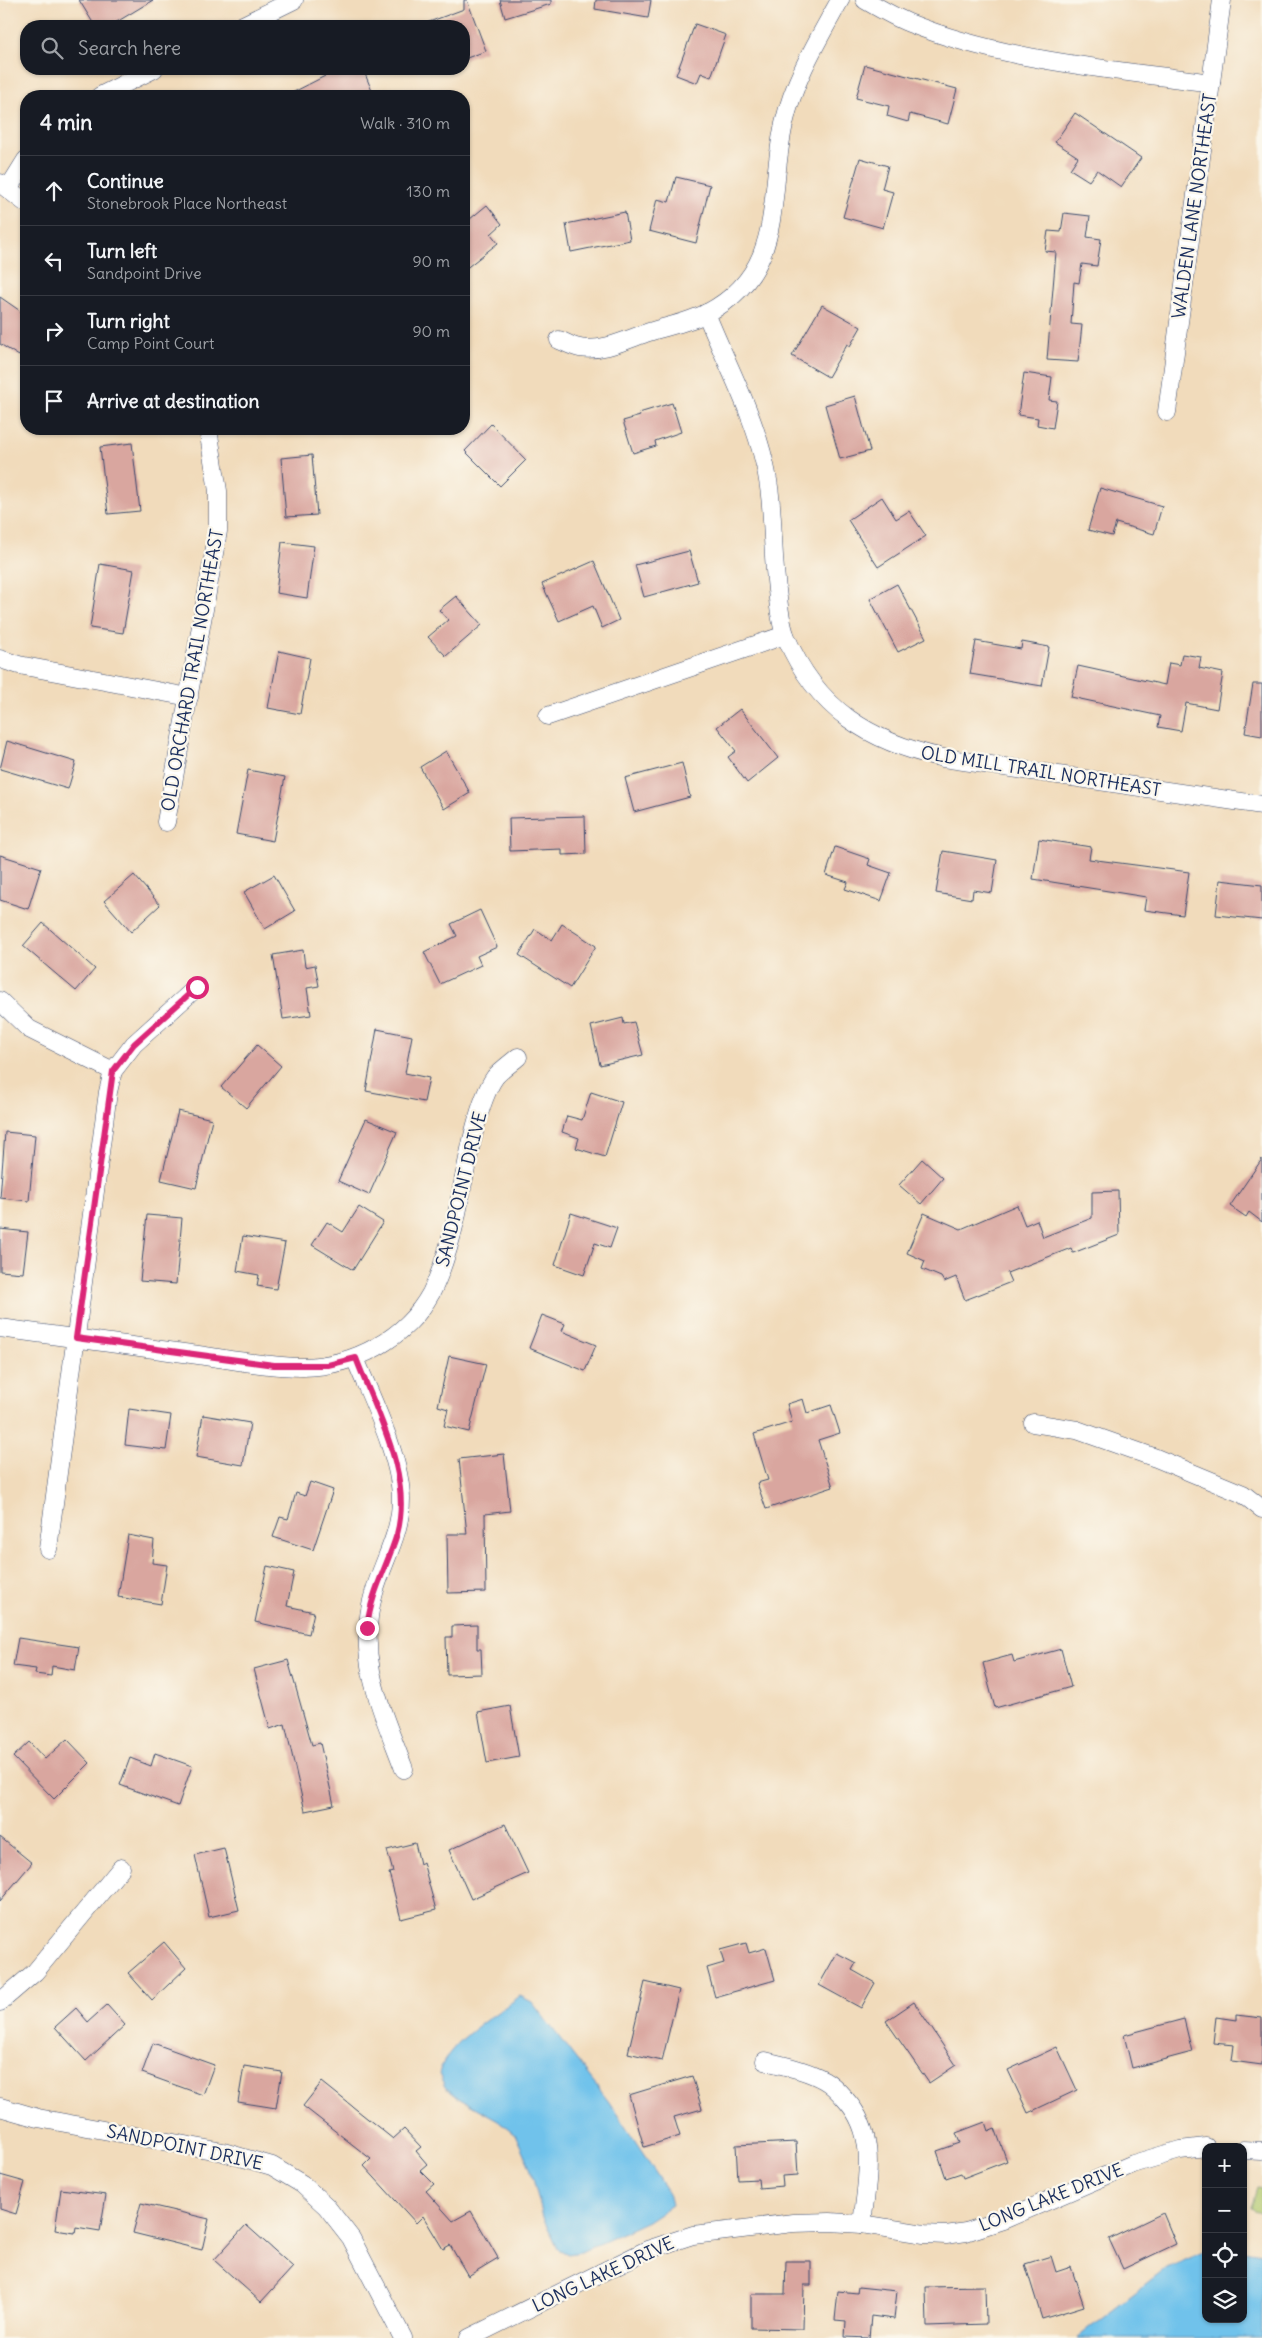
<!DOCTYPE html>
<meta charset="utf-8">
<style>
:root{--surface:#171b24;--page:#20242c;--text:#f1f3f6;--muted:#9ea1a6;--line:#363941}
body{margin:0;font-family:Delius,sans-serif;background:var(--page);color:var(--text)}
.controls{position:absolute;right:15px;bottom:15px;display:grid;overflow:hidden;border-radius:10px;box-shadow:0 1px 4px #0004}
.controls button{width:45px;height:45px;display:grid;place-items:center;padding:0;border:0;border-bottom:1px solid var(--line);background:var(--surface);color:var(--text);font:25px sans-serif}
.stop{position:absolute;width:15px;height:15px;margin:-11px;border:4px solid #db2777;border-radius:50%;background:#fff}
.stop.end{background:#db2777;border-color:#fff;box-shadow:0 1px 5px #0008}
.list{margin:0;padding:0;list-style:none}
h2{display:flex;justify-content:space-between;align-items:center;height:65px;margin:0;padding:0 20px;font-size:21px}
h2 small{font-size:16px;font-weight:400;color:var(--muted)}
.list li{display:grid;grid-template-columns:32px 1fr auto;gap:15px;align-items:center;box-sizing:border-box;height:70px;padding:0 20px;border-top:1px solid var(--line)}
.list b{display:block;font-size:19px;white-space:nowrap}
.list p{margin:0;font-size:16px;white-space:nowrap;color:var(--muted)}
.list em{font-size:16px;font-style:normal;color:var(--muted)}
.icon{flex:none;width:28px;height:28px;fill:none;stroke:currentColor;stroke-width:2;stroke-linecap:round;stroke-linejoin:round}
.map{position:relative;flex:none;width:1262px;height:2338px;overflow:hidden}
.search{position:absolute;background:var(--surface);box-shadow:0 1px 4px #0004;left:20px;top:20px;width:450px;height:55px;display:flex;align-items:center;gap:12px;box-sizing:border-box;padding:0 18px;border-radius:20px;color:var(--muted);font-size:19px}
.panel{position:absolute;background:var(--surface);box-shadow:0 1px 4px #0004;left:20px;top:90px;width:450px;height:345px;border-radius:20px}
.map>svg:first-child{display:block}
.green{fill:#b0c76c;stroke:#667b65}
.water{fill:#70c2eb;stroke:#4678a4}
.building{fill:#d9a69f}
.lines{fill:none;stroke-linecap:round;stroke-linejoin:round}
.minor-casing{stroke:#3b496c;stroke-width:19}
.minor{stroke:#fff;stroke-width:18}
.route{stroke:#db2777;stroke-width:6}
.labels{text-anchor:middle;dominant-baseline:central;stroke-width:4.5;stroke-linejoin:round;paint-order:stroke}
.street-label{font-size:18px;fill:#1b2f5e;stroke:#fbf7ec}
</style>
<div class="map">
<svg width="1262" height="2338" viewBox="0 0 1262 2338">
<rect width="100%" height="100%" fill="#fbf7ec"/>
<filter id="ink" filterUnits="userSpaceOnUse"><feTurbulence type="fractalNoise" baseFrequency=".02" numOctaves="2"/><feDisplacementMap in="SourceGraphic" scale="10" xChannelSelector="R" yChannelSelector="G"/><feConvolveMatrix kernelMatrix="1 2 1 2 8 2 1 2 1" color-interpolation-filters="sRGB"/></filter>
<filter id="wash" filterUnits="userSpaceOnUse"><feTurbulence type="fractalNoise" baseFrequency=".0096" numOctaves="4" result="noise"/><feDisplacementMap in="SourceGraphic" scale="20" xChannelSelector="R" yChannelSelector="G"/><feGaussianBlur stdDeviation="1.12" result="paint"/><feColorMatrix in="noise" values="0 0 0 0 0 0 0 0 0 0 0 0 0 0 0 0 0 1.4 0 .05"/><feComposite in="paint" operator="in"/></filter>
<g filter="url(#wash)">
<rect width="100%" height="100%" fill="#f1dbbb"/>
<path class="green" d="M1257,2187L1262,2188V2213L1251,2207Z"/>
<g class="water">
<path d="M520,1996L532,2002L609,2102L669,2193L672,2205L648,2221L581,2252L568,2254L558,2249L543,2217L530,2167L515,2134L498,2120L460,2099L445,2087L439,2073C449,2040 493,2017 520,1996Z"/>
<path d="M1206,2251V2319H1243V2251L1262,2254V2338H1077L1167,2268Z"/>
</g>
<g id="blocks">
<g class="building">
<path d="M79,0H153L110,26H95Z"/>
<path d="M464,0H467L486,51L464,59V26L421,25L464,9Z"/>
<path d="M500,0H551V4L505,18Z"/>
<path d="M596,0H651L648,18L595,9Z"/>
<path d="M695,24L726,35L711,77L701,73L697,83L676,75Z"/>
<path d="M865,65L957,89L948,124L910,114L908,122L887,116L889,106L856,98Z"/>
<path d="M322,69H363L372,91L361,96H286L325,76Z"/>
<path d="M1075,113L1141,158L1121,187L1097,170L1089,181L1070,169L1078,157L1055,142Z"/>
<path d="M860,158L888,166L882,189L893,192L883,228L843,217Z"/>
<path d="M676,177L710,185L696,243L649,231L657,199L669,202Z"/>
<path d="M487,205L502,224L491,234L498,243L464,270V224Z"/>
<path d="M625,212L630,240L571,252L566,224Z"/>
<path d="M1064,213L1090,216L1087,237L1101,239L1097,266L1082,264L1079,283L1074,282L1071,324L1082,325L1078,362L1047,360L1056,252L1045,251L1048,231L1061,232Z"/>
<path d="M0,297L26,315V345L19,356L0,344Z"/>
<path d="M822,305L861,327L850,346L847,344L828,377L792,356Z"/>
<path d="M1024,373L1052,377L1049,400L1057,401L1053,428L1037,425L1038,418L1018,415Z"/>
<path d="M855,396L870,451L840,459L825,405Z"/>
<path d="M672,403L681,432L655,441L656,446L633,453L623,421L640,416L639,413Z"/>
<path d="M491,424L526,460L500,486L465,451Z"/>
<path d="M132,443L140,511L108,514L100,447Z"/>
<path d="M312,455L317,515L286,517L281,458Z"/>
<path d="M1100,488L1162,506L1154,534L1116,523L1112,536L1088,530Z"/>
<path d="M882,497L896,519L909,511L926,536L878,567L848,520Z"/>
<path d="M282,542L314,546L307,598L276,593Z"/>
<path d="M689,551L698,582L644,597L635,565Z"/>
<path d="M594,561L619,620L602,628L593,606L559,621L542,584Z"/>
<path d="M100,564L134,570L123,633L90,628Z"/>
<path d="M897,584L926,638L898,652L870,599Z"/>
<path d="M456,596L482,625L446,656L428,637L448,620L439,610Z"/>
<path d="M976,641L1021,649L1022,642L1049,647L1042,686L970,674Z"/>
<path d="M279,651L310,658L300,714L268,708Z"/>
<path d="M1182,654L1201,657L1199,668L1223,673L1217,709L1186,703L1181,731L1158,727L1160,716L1071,697L1078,666L1165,685L1169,663L1180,665Z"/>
<path d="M1253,684H1262V736L1245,733Z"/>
<path d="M740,709L778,758L747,783L728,757L736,751L717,727Z"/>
<path d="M7,741L76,762L68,789L0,769Z"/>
<path d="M446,751L470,793L444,809L420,767Z"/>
<path d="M682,763L690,797L634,812L625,778Z"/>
<path d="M248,770L285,777L273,841L236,834Z"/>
<path d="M585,816L586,854L562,855V849L510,851L509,818Z"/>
<path d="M1039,839L1091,847L1089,859L1189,872L1183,915L1144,910L1146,897L1033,879Z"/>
<path d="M835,847L870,859L868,865L891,873L881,901L845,889L848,882L826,875Z"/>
<path d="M943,851L997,860L992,893L973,890L972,899L936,893Z"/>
<path d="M0,855L41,868L28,909L0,900Z"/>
<path d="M134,875L160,905L131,932L104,901Z"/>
<path d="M274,875L295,911L265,929L244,892Z"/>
<path d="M1220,880L1262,885V920L1216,915Z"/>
<path d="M480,910L497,947L477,956L481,965L440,984L424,952L457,936L451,924Z"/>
<path d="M43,923L95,969L76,991L23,946Z"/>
<path d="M562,924L596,946L570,988L519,955L535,929L552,940Z"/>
<path d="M303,950L305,967L315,965L319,986L307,988L311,1015L283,1019L273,955Z"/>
<path d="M623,1018L624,1024L634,1022L643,1055L600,1065L591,1026Z"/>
<path d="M377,1029L412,1036L405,1073L429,1078L424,1102L366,1091Z"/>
<path d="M257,1045L281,1066L246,1108L221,1087Z"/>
<path d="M591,1092L622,1102L605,1157L576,1148L579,1138L562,1132L567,1116L582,1120Z"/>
<path d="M178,1111L212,1119L196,1188L161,1180Z"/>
<path d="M366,1119L397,1132L369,1195L338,1181Z"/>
<path d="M5,1132L35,1135L29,1201L0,1198Z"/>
<path d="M922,1159L943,1178L921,1204L899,1185Z"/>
<path d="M1262,1159V1222L1249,1212L1246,1217L1230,1206Z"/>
<path d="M1118,1191L1119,1235L1073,1253L1071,1248L1007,1273L1011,1282L965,1300L956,1277L944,1282L941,1277L922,1269L925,1261L907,1253L924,1213L961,1229L1017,1205L1025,1225L1037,1220L1043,1237L1092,1218V1192Z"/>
<path d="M359,1207L383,1222L353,1270L312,1245L327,1222L343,1232Z"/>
<path d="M571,1213L617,1228L610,1248L595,1243L584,1275L555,1265Z"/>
<path d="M147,1215L182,1218L176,1284L140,1281Z"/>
<path d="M0,1229L28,1232L23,1273L0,1271Z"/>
<path d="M243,1236L285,1243L276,1289L257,1286L259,1275L237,1271Z"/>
<path d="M542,1315L565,1324L562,1331L596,1345L585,1371L529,1348Z"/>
<path d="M449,1356L486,1364L469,1432L444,1426L448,1409L438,1406Z"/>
<path d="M803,1399L807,1413L831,1405L840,1433L818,1440L833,1487L766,1509L757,1483L768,1480L754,1434L792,1422L787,1404Z"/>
<path d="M129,1409L171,1415L166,1450L125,1445Z"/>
<path d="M203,1415L250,1423L243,1465L196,1457Z"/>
<path d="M504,1454L510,1511L485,1514L486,1592L448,1593L447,1534H467L459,1459Z"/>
<path d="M310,1482L333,1490L313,1550L273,1537L280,1517L288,1519L296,1493L305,1496Z"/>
<path d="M128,1535L154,1540L152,1563L167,1565L161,1604L118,1597Z"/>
<path d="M267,1566L294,1572L287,1606L314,1612L309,1634L255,1622Z"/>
<path d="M477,1625V1649H481L482,1674L447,1675L446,1637H452V1626Z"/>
<path d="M18,1638L79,1647L75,1670L52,1666L51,1676L35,1674L36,1669L13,1666Z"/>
<path d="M1061,1649L1071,1687L995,1708L983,1663L1012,1655L1014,1662Z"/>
<path d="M288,1660L312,1745L320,1743L334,1805L305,1811L285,1724L270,1729L254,1669Z"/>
<path d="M510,1706L519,1757L487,1763L478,1712Z"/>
<path d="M67,1739L90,1763L54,1799L13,1757L29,1742L45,1759Z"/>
<path d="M155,1753L192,1766L178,1806L120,1785L130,1758L151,1766Z"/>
<path d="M505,1824L528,1873L471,1899L449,1850Z"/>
<path d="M0,1837L32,1863L0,1901Z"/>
<path d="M415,1843L420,1864L423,1862L436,1910L401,1919L389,1873L393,1872L387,1850Z"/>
<path d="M224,1848L239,1910L209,1917L195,1855Z"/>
<path d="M164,1942L186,1968L152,2000L128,1973Z"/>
<path d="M746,1943L749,1953L766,1948L775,1980L715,1997L707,1968L724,1963L720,1950Z"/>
<path d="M837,1953L856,1963L852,1970L875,1983L861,2008L819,1985Z"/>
<path d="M645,1982L679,1990L662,2061L628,2053Z"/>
<path d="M914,2002L956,2065L929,2083L886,2021Z"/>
<path d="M107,2005L125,2025L86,2061L55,2027L76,2008L88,2022Z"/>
<path d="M1236,2015L1262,2018V2065L1232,2061L1234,2045L1213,2043L1216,2017L1236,2020Z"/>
<path d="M1184,2019L1192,2052L1132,2068L1124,2035Z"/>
<path d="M153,2043L214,2065L203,2095L142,2073Z"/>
<path d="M1057,2047L1077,2090L1028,2113L1008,2070Z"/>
<path d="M244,2066L282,2072L276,2108L238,2102Z"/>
<path d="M692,2076L702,2109L674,2117L680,2136L644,2147L629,2095Z"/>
<path d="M322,2082L393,2139L404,2129L421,2147L416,2151L427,2164L420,2170L434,2184L426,2191L453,2221L471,2211L498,2258L468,2276L450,2245L443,2249L423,2216L416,2223L364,2166L371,2159L303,2106Z"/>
<path d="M985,2122L988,2131L995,2128L1007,2161L963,2178L961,2173L946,2178L937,2151L960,2143L956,2133Z"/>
<path d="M796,2142L798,2175L782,2176L783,2186L759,2188L758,2179L738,2180L736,2145Z"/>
<path d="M0,2175L25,2182L16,2214L0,2209Z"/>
<path d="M61,2189L106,2195L100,2231L76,2227L75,2233L55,2230Z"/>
<path d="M141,2203L209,2219L202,2250L133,2233Z"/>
<path d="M1163,2213L1176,2244L1123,2269L1109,2239Z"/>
<path d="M246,2225L293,2267L261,2302L214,2260Z"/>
<path d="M1051,2256L1056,2272L1071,2267L1084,2306L1042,2319L1025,2264Z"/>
<path d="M786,2261H811V2285H804L803,2329L751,2328V2294H785Z"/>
<path d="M985,2286L986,2324L927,2326L926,2287Z"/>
<path d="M858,2287L897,2291L894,2319L871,2316L869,2338L845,2337L846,2321L835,2320L838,2291L857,2293Z"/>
</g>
</g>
</g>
<g filter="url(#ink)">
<use href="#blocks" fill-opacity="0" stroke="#3b496c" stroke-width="1"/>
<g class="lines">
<g class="minor-casing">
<g id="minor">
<path d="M865,0C879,8 894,17 909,23C1004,61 1110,69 1211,83"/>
<path d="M241,26L294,0"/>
<path d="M100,96L154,69"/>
<path d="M0,183L26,203"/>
<path d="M8,189L26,160"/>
<path d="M706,313C726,363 753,412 765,465C773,499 772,535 775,570C777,589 779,620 786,637C816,709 870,742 943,758L1262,805"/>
<path d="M559,340C565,342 573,347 580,348C603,352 628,339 649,332C668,326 689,322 707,313C787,271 767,197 784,124C794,79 818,40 840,0"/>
<path d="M1167,412L1222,0"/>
<path d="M0,659L19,665L189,697"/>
<path d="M548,716L785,635"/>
<path d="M166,822L218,531V491L208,429"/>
<path d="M0,1001L29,1029L113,1071"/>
<path d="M0,1328C64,1337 127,1345 191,1354C228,1359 266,1367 303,1367C354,1366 406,1339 431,1293C443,1269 450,1244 456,1218C464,1182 475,1105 495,1077C501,1070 511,1063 518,1057"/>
<path d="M355,1358C371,1398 401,1457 401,1499C401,1534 383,1561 374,1593C355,1657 382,1710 404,1769"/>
<path d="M1033,1423L1077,1430L1156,1458L1243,1494L1262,1509"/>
<path d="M48,1549L108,1092L113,1071L134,1044L197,987"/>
<path d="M0,2002L35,1972L121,1868"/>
<path d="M765,2061C785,2066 806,2070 824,2080C832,2084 840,2093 846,2100C878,2135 867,2180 862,2224"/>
<path d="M0,2107L38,2118L223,2152L272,2166L302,2184L326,2206L351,2238L403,2338"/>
<path d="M1243,2150L1262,2151"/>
<path d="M469,2338L647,2250L693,2235L793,2223L830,2222L862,2224L924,2234L946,2235L966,2232L1003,2220L1133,2164L1180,2150L1206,2147"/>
</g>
</g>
<use href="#minor" class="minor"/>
</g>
</g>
<g class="lines" filter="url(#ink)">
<path class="route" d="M197,987L134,1044L113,1071L76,1338L274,1365H328L356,1358C376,1412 413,1475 397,1534C387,1567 371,1592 367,1628"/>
</g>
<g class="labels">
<g class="street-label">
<text transform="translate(1194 206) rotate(-82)">WALDEN LANE NORTHEAST</text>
<text transform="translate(192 670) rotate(-80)">OLD ORCHARD TRAIL NORTHEAST</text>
<text transform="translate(1041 771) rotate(9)">OLD MILL TRAIL NORTHEAST</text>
<text transform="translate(461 1189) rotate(-76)">SANDPOINT DRIVE</text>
<text transform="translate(185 2147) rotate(12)">SANDPOINT DRIVE</text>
<text transform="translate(1051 2197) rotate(-22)">LONG LAKE DRIVE</text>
<text transform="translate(603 2274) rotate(-25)">LONG LAKE DRIVE</text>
</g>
</g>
</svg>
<div class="controls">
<button>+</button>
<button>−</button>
<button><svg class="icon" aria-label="locate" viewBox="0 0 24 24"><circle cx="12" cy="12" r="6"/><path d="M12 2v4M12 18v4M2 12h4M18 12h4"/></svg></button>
<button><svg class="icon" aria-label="layers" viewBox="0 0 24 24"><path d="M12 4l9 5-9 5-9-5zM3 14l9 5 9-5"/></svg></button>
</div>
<div class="stop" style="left:197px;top:987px"></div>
<div class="stop end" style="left:367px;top:1628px"></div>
<div class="search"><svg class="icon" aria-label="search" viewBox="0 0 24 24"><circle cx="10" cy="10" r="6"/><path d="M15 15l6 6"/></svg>Search here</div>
<section class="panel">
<h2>4 min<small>Walk · 310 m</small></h2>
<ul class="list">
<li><svg class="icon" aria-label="ahead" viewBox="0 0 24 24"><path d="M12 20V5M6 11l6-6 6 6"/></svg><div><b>Continue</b><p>Stonebrook Place Northeast</p></div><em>130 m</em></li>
<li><svg class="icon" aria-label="left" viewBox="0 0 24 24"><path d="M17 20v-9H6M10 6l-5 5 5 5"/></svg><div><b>Turn left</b><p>Sandpoint Drive</p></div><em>90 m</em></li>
<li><svg class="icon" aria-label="right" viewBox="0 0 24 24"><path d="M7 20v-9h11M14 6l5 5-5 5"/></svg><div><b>Turn right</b><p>Camp Point Court</p></div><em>90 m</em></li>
<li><svg class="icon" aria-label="arrive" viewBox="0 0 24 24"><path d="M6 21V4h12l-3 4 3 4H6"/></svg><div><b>Arrive at destination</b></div></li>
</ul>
</section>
</div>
